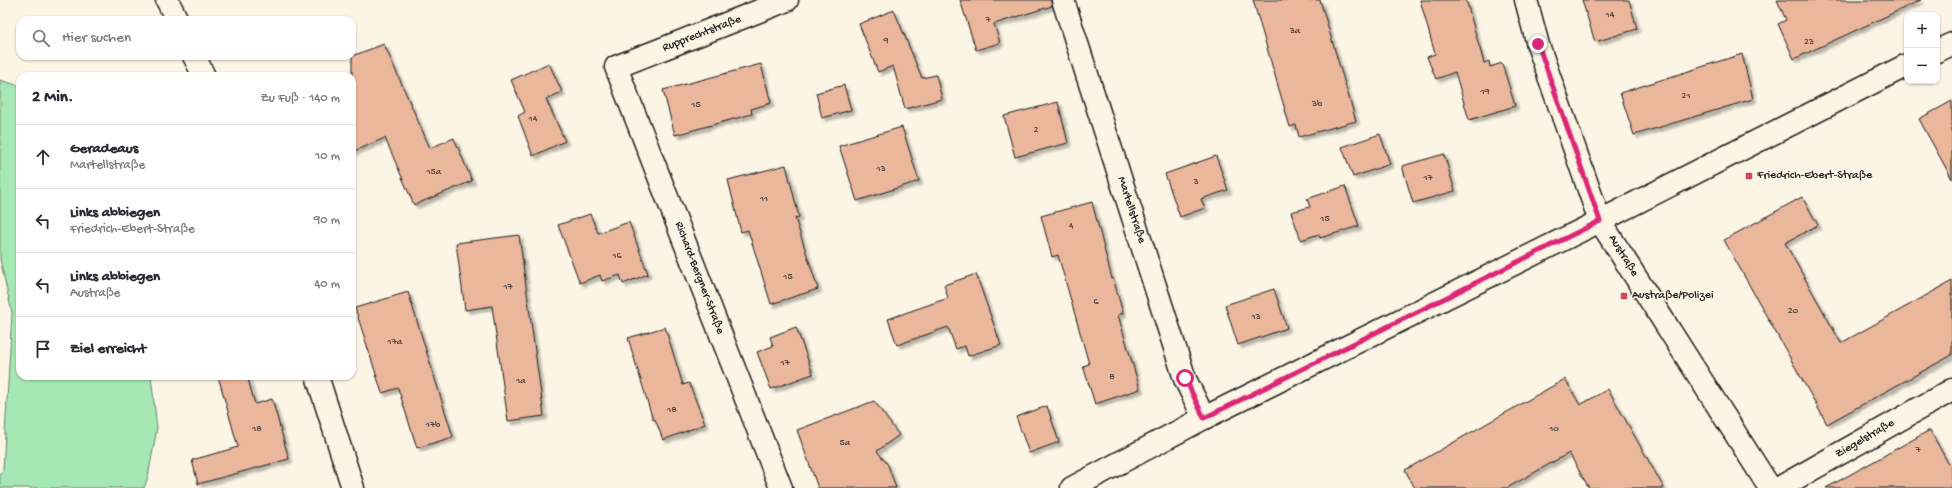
<!DOCTYPE html>
<html lang="de">
<meta charset="utf-8">
<style>
:root{--surface:#fff;--page:#f2f2f3;--text:#2b2b33;--muted:#7c7c81;--line:#e1e1e2}
body{margin:0;font-family:"Gochi Hand",sans-serif;background:var(--page);color:var(--text)}
.controls{position:absolute;right:12px;top:12px;display:grid;overflow:hidden;border-radius:8px;box-shadow:0 1px 3px #0004}
.controls button{width:36px;height:36px;display:grid;place-items:center;padding:0;border:0;border-bottom:1px solid var(--line);background:var(--surface);color:var(--text);font:20px sans-serif}
.stop{position:absolute;width:12px;height:12px;margin:-9px;border:3px solid #db2777;border-radius:50%;background:#fff}
.stop.end{background:#db2777;border-color:#fff;box-shadow:0 1px 4px #0008}
.list{margin:0;padding:0;list-style:none}
h2{display:flex;justify-content:space-between;align-items:center;height:52px;margin:0;padding:0 16px;font-size:17px}
h2 small{font-size:13px;font-weight:400;color:var(--muted)}
.list li{display:grid;grid-template-columns:26px 1fr auto;gap:12px;align-items:center;box-sizing:border-box;height:64px;padding:0 16px;border-top:1px solid var(--line)}
.list b{display:block;font-size:15px;white-space:nowrap}
.list p{margin:0;font-size:13px;white-space:nowrap;color:var(--muted)}
.list em{font-size:13px;font-style:normal;color:var(--muted)}
.icon{flex:none;width:22px;height:22px;fill:none;stroke:currentColor;stroke-width:2;stroke-linecap:round;stroke-linejoin:round}
.map{position:relative;flex:none;width:1952px;height:488px;overflow:hidden}
.search{position:absolute;background:var(--surface);box-shadow:0 1px 3px #0004;left:16px;top:16px;width:340px;height:44px;display:flex;align-items:center;gap:10px;box-sizing:border-box;padding:0 14px;border-radius:12px;color:var(--muted);font-size:15px}
.panel{position:absolute;background:var(--surface);box-shadow:0 1px 3px #0004;left:16px;top:72px;width:340px;height:308px;border-radius:12px}
.map>svg:first-child{display:block}
.green{fill:#a6e8b3;stroke:#618268}
.building{fill:#eab69c;stroke:#1c1c1c;filter:url(#shadow)}
.lines{fill:none;stroke-linecap:round;stroke-linejoin:round}
.minor-casing{stroke:#1c1c1c;stroke-width:25}
.tertiary-casing{stroke:#1c1c1c;stroke-width:25}
.secondary-casing{stroke:#1c1c1c;stroke-width:25}
.minor{stroke:#fcf5e5;stroke-width:22}
.tertiary{stroke:#fcf5e5;stroke-width:22}
.secondary{stroke:#fcf5e5;stroke-width:22}
.route{stroke:#db2777;stroke-width:5}
.poi-dot{fill:#d1495b;stroke:#fcf5e5;stroke-width:1.5}
.labels{text-anchor:middle;dominant-baseline:central;stroke-width:3;stroke-linejoin:round;paint-order:stroke}
.number-label{font-size:10px;fill:#50423c}
.street-label{font-size:12px;fill:#1c1c1c;stroke:#fcf5e5}
.poi-label{font-size:12px;fill:#1c1c1c;stroke:#fcf5e5;text-anchor:start}
</style>
<div class="map">
<svg width="1952" height="488" viewBox="0 0 1952 488">
<defs>
<filter id="shadow"><feDropShadow dx="3.5" dy="3.5" stdDeviation="1" flood-color="#0004"/></filter>
</defs>
<rect width="100%" height="100%" fill="#fcf5e5"/>
<filter id="ink" filterUnits="userSpaceOnUse"><feTurbulence type="fractalNoise" baseFrequency=".025" numOctaves="2"/><feDisplacementMap in="SourceGraphic" scale="8" xChannelSelector="R" yChannelSelector="G"/><feConvolveMatrix kernelMatrix="1 2 1 2 8 2 1 2 1" color-interpolation-filters="sRGB"/></filter>
<g filter="url(#ink)">
<path class="green" d="M0,80L20,86V376H151L157,428L148,477L144,488H0V474L3,470L12,313L0,259Z"/>
<g class="building">
<path d="M960,0H1051L1052,6L994,24L1000,43L976,50Z"/>
<path d="M1253,0H1320L1356,121L1299,137L1296,125L1290,127Z"/>
<path d="M1420,0H1466L1484,63L1489,61L1490,67L1502,63L1515,106L1469,120L1455,72L1436,79L1427,57L1435,54Z"/>
<path d="M1582,0H1629L1637,29L1595,42Z"/>
<path d="M1777,0H1921L1794,59L1778,24L1786,20Z"/>
<path d="M894,10L922,78L936,75L942,99L905,109L893,66L878,72L859,24Z"/>
<path d="M384,44L430,148L454,138L472,181L414,205L385,138L352,152V56Z"/>
<path d="M1742,54L1753,99L1634,135L1620,93Z"/>
<path d="M549,63L562,92L546,99L565,141L533,156L518,116L525,112L511,80Z"/>
<path d="M761,64L771,103L751,109L752,114L675,135L663,90Z"/>
<path d="M844,85L851,110L822,118L816,93Z"/>
<path d="M1952,101V179L1919,119Z"/>
<path d="M1058,102L1068,143L1015,157L1004,116Z"/>
<path d="M902,127L919,181L857,201L839,146Z"/>
<path d="M1380,134L1390,164L1353,177L1342,147Z"/>
<path d="M1444,154L1455,191L1413,203L1402,166Z"/>
<path d="M1216,156L1228,190L1201,199L1205,208L1180,217L1165,174Z"/>
<path d="M786,165L799,217L795,218L818,289L771,304L748,230L741,232L728,180Z"/>
<path d="M1345,186L1359,226L1320,238L1319,234L1301,240L1291,212L1310,207L1307,199Z"/>
<path d="M1802,197L1818,225L1785,243L1841,343L1952,281V355L1827,424L1724,240Z"/>
<path d="M1092,202L1112,279L1113,278L1123,313L1118,315L1140,389L1095,404L1083,366L1089,364L1058,255L1052,257L1041,216Z"/>
<path d="M590,214L598,233L629,222L648,274L623,284L620,275L602,281L600,275L580,283L558,225Z"/>
<path d="M519,235L544,416L508,421L492,306L465,310L456,243Z"/>
<path d="M976,274L1001,345L968,356L965,346L956,349L948,327L897,345L888,319L948,298L944,285Z"/>
<path d="M1274,289L1287,328L1238,345L1225,305Z"/>
<path d="M408,292L453,437L417,448L398,388L382,393L355,308Z"/>
<path d="M665,327L683,385L689,383L705,424L663,440L655,419L653,420L628,338Z"/>
<path d="M796,327L813,374L771,389L757,352L773,346L770,337Z"/>
<path d="M218,376H247L255,404L272,399L289,459L198,484L192,460L238,447Z"/>
<path d="M1565,379L1580,405L1608,389L1664,488H1589L1569,453L1507,488H1415L1405,470Z"/>
<path d="M874,401L899,435L877,451L888,465L896,488H818L797,430Z"/>
<path d="M1047,406L1059,442L1029,453L1016,417Z"/>
<path d="M1930,430L1952,470V488H1826Z"/>
</g>
<g class="lines">
<g class="minor-casing">
<g id="minor">
<path d="M1063,0L1185,379L1204,418"/>
<path d="M1526,0L1538,45L1600,221L1770,488"/>
<path d="M781,488L616,67L787,0"/>
<path d="M1779,488L1952,390"/>
</g>
</g>
<g class="tertiary-casing">
<g id="tertiary">
<path d="M1937,51L1952,44"/>
<path d="M1072,488L1204,418L1600,221L1907,65"/>
</g>
</g>
<g class="secondary-casing">
<g id="secondary">
<path d="M167,0L177,20"/>
<path d="M194,56L204,76"/>
<path d="M317,376L353,488"/>
</g>
</g>
<use href="#minor" class="minor"/>
<use href="#tertiary" class="tertiary"/>
<use href="#secondary" class="secondary"/>
</g>
</g>
<g class="lines" filter="url(#ink)">
<path class="route" d="M1185,378L1204,418L1600,221L1538,44"/>
</g>
<g class="poi-dot">
<rect x="1745" y="172" width="8" height="8" rx="2"/>
<rect x="1620" y="292" width="8" height="8" rx="2"/>
</g>
<g class="labels">
<g class="number-label">
<text x="1610" y="15">14</text>
<text x="988" y="20">7</text>
<text x="1295" y="31">3a</text>
<text x="886" y="41">9</text>
<text x="1809" y="42">23</text>
<text x="1485" y="92">19</text>
<text x="1686" y="96">21</text>
<text x="1317" y="104">3b</text>
<text x="696" y="105">15</text>
<text x="533" y="119">14</text>
<text x="1036" y="130">2</text>
<text x="881" y="169">13</text>
<text x="434" y="172">15a</text>
<text x="1428" y="178">17</text>
<text x="1196" y="182">3</text>
<text x="764" y="199">11</text>
<text x="1325" y="219">15</text>
<text x="1071" y="226">4</text>
<text x="617" y="256">16</text>
<text x="788" y="277">15</text>
<text x="508" y="287">17</text>
<text x="1096" y="302">6</text>
<text x="1793" y="311">20</text>
<text x="1256" y="317">13</text>
<text x="395" y="342">17a</text>
<text x="785" y="363">17</text>
<text x="1112" y="377">8</text>
<text x="521" y="381">1a</text>
<text x="672" y="410">18</text>
<text x="433" y="425">17b</text>
<text x="257" y="429">18</text>
<text x="1554" y="429">10</text>
<text x="845" y="443">5a</text>
<text x="1918" y="450">7</text>
</g>
<g class="street-label">
<text transform="translate(702 34) rotate(-21)">Rupprechtstraße</text>
<text transform="translate(1131 210) rotate(72)">Martellstraße</text>
<text transform="translate(1623 256) rotate(58)">Austraße</text>
<text transform="translate(699 278) rotate(69)">Richard-Bergner-Straße</text>
<text transform="translate(1865 439) rotate(-30)">Ziegelstraße</text>
</g>
<g class="poi-label">
<text x="1757" y="176">Friedrich-Ebert-Straße</text>
<text x="1632" y="296">Austraße/Polizei</text>
</g>
</g>
</svg>
<div class="controls">
<button>+</button>
<button>−</button>
</div>
<div class="stop" style="left:1185px;top:378px"></div>
<div class="stop end" style="left:1538px;top:44px"></div>
<div class="search"><svg class="icon" aria-label="search" viewBox="0 0 24 24"><circle cx="10" cy="10" r="6"/><path d="M15 15l6 6"/></svg>Hier suchen</div>
<section class="panel">
<h2>2 Min.<small>Zu Fuß · 140 m</small></h2>
<ul class="list">
<li><svg class="icon" aria-label="ahead" viewBox="0 0 24 24"><path d="M12 20V5M6 11l6-6 6 6"/></svg><div><b>Geradeaus</b><p>Martellstraße</p></div><em>10 m</em></li>
<li><svg class="icon" aria-label="left" viewBox="0 0 24 24"><path d="M17 20v-9H6M10 6l-5 5 5 5"/></svg><div><b>Links abbiegen</b><p>Friedrich-Ebert-Straße</p></div><em>90 m</em></li>
<li><svg class="icon" aria-label="left" viewBox="0 0 24 24"><path d="M17 20v-9H6M10 6l-5 5 5 5"/></svg><div><b>Links abbiegen</b><p>Austraße</p></div><em>40 m</em></li>
<li><svg class="icon" aria-label="arrive" viewBox="0 0 24 24"><path d="M6 21V4h12l-3 4 3 4H6"/></svg><div><b>Ziel erreicht</b></div></li>
</ul>
</section>
</div>
